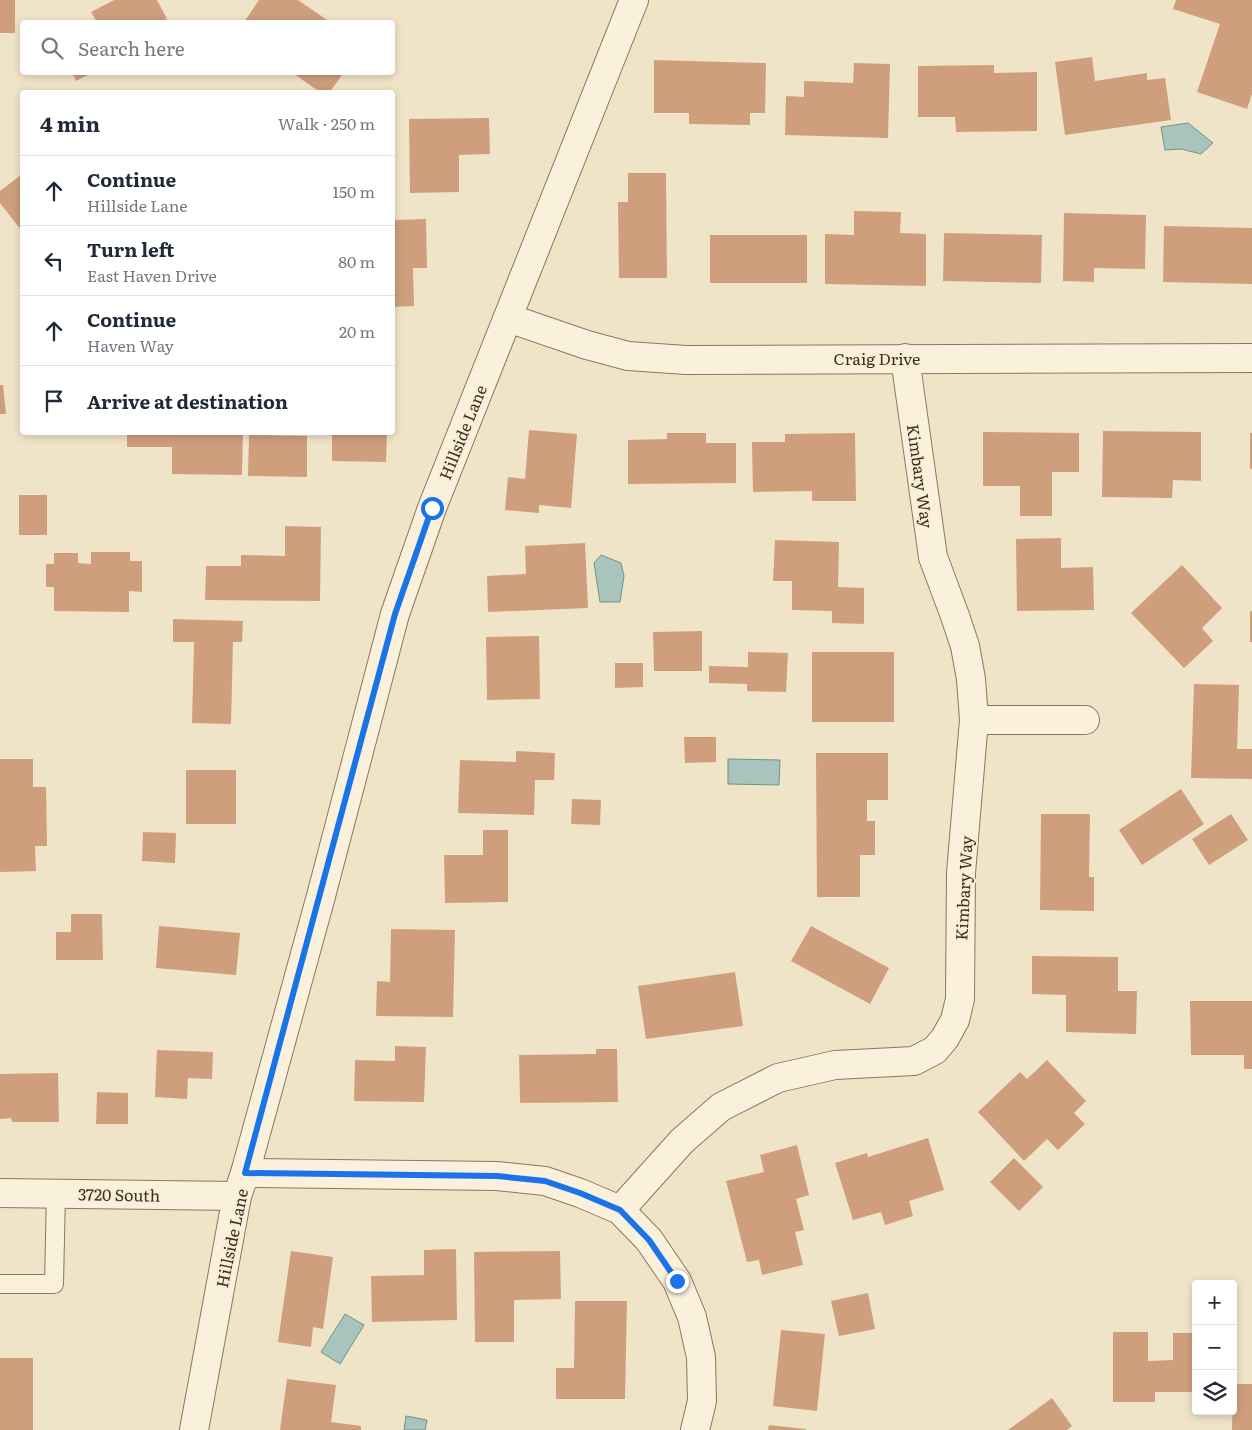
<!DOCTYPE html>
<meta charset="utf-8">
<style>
:root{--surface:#fff;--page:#f2f2f3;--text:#1f2937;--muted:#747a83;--line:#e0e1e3}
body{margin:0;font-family:Literata,serif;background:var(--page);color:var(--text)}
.controls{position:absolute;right:15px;bottom:15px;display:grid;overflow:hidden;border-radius:5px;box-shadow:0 2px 8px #0003}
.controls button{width:45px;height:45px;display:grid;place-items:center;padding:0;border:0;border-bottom:1px solid var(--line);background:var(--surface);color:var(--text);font:25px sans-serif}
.stop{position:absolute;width:15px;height:15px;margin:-11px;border:4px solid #1a73e8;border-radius:50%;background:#fff}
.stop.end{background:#1a73e8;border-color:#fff;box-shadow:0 1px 5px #0008}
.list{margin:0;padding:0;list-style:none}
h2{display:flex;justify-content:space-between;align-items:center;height:65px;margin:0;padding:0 20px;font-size:21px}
h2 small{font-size:16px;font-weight:400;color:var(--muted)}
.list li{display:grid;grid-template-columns:32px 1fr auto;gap:15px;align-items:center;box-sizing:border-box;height:70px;padding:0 20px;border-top:1px solid var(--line)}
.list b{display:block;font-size:19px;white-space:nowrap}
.list p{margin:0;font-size:16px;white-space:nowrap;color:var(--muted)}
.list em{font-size:16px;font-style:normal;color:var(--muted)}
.icon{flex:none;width:28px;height:28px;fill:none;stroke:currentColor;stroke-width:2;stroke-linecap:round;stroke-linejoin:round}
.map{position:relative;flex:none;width:1252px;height:1430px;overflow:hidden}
.search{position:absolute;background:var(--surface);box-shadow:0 2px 8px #0003;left:20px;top:20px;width:375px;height:55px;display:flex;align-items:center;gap:12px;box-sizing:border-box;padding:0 18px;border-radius:5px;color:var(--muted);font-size:19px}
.panel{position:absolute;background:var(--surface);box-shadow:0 2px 8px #0003;left:20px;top:90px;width:375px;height:345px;border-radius:5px}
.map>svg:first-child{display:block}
.water{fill:#a9c4bc;stroke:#6f938a}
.building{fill:#cf9f7d}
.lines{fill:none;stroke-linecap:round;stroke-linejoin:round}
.service-casing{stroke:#8d765c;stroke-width:20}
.minor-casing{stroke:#8d765c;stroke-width:30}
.service{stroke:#faf1dc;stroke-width:18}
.minor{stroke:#faf1dc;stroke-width:28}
.route{stroke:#1a73e8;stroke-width:6}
.labels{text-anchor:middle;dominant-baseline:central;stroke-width:4;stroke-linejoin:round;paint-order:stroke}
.street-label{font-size:16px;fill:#3d2e20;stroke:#f7eed8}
</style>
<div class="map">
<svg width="1252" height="1430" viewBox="0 0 1252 1430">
<rect width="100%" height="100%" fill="#f0e4c8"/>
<g class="water">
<path d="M1188,123L1213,143L1201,154L1181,149L1165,150L1161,127Z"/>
<path d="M601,555L621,563L624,576L620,602H600L594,563Z"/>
<path d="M728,759L780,760L779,785L728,784Z"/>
<path d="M345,1314L364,1325L340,1364L321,1352Z"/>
<path d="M406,1416L427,1420L425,1430H404Z"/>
</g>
<g class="building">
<rect x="0" y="0" width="15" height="33"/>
<path d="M114,0H157L167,19L159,22H97L91,12Z"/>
<path d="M259,0H298L330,22H244Z"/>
<path d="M1176,0H1252V94L1247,109L1197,92L1220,24L1173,9Z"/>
<path d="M1092,57L1095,81L1147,73V80L1165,78L1171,120L1065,135L1055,62Z"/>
<path d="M654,60L766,63L765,113H750V125L689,124V113H654Z"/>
<path d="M854,63L890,64L888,138L785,135L786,96L804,97V81L853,83Z"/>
<path d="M994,65V73L1037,72V131L956,132L955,117H918V66Z"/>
<path d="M72,72H93L76,81Z"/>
<path d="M291,72H344L330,92H320Z"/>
<path d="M489,118L490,154L459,155V192L410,193L409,119Z"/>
<path d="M628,173H666L667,278H619L618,202H628Z"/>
<path d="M22,174V228L21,230L0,203V191Z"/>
<path d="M854,211L901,212L900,233L926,234V286L825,284V234L854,235Z"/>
<path d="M1064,213L1146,215L1145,269L1094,268V282L1063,281Z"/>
<path d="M426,219L427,268H413L414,306L392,307V220Z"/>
<path d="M1164,226L1252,228V284L1163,282Z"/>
<path d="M944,233L1042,235L1041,283L943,281Z"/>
<rect x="710" y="235" width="97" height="48"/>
<path d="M0,385H3L6,414H0Z"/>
<path d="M529,430L577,434L571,508L539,505V513L505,510L508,477L525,479Z"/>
<path d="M1103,431L1201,432V481L1173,480L1172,498L1102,497Z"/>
<path d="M127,432H243L242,475L172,474V447H127Z"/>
<path d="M332,432H387L386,462L332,461Z"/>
<path d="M983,432L1079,433V472H1052V516H1020V486H983Z"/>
<path d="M667,433H706V443H736V483L628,484V440L667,439Z"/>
<path d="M855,433L856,501H812V491L753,492L752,442H785V434Z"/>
<rect x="1250" y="433" width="2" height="36"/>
<path d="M249,435L307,436V477L248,476Z"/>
<rect x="19" y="495" width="28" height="40"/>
<path d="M285,526L321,527L320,601L205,600L206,566H241V555L285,556Z"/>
<path d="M1061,538V568L1093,567L1094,610L1017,611L1016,539Z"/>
<path d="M775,540L839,542L838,587L864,588V624L832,623V611L792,610V581H773Z"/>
<path d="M585,543L588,608L488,612L487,576L526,574L525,546Z"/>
<path d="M91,552H130V561H142V592L129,591V612L54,611V587H46V564H54V553H78V563L91,564Z"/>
<path d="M1182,565L1222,608L1202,628L1213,641L1184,668L1131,613Z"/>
<rect x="1250" y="611" width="2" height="31"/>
<path d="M173,619L243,621L242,642H233L231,724L192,723L194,642H173Z"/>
<path d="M702,631V671H654L653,632Z"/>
<path d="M539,636L540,699L487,700L486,637Z"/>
<path d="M748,652L788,653L786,692L747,691V684L709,683V666L748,667Z"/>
<rect x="812" y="652" width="82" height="70"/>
<path d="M615,663H643V687L615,688Z"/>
<path d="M1194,684L1239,685L1237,749H1252V779L1191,778Z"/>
<path d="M684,737H716V762L685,763Z"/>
<path d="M516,751L555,753L554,780H535L534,815L458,813L460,760L516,762Z"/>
<path d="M816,753H888V800H867V821H875V855H860V897H817Z"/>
<path d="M0,759H33V787H46L47,846H35L36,871L0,872Z"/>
<rect x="186" y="770" width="50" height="54"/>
<path d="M1181,789L1204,824L1142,865L1119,830Z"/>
<path d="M572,799L601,800L600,825L571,824Z"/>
<path d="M1041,814H1090L1089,877H1094V911L1040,910Z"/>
<path d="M1231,814L1248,840L1209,865L1192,839Z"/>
<path d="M483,830H508V902L445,903L444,855H483Z"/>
<path d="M143,832L176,833L175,863L142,861Z"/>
<path d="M71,914H102L103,960H56V932H71Z"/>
<path d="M159,926L240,933L236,975L156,968Z"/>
<path d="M811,926L889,968L870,1004L791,961Z"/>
<path d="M391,929L455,930L453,1017L376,1016L377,981L390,982Z"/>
<path d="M1032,956L1118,957V991H1137L1136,1034L1066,1032V995L1032,994Z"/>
<path d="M735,972L743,1026L646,1039L638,986Z"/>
<path d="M1190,1001H1252V1069H1244V1055H1191Z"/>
<path d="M395,1046L426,1047L424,1102L354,1101L355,1060L395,1061Z"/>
<path d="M596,1049H617L618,1102L520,1103L519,1055L596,1054Z"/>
<path d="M157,1050L213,1052L212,1079L188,1078L187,1099L155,1097Z"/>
<path d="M1047,1060L1086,1101L1074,1113L1085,1124L1058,1150L1047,1139L1024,1161L978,1112L1020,1072L1027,1079Z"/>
<path d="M58,1073L59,1122H12L11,1118L0,1119V1074Z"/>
<path d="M97,1092L128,1093V1124H96Z"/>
<path d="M928,1138L944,1190L909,1201L913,1216L885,1225L881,1212L853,1220L835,1163L867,1153L868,1157Z"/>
<path d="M797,1145L809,1195L796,1199L804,1230L795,1232L803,1265L762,1275L759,1260L747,1262L726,1181L764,1172L760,1155Z"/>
<path d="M1014,1158L1043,1187L1019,1211L990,1182Z"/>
<path d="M456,1249L457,1320L372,1322L371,1276L424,1275V1250Z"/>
<path d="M291,1251L333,1257L323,1329L313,1327L311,1347L278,1342Z"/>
<path d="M560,1251L561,1299L514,1300V1342H475L474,1252Z"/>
<path d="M868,1293L875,1329L839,1336L831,1301Z"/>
<path d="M575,1301H627L625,1399H556V1368H574Z"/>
<path d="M781,1330L825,1334L817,1411L773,1406Z"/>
<path d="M1113,1332H1148V1361L1173,1360V1333H1196V1392H1155V1402H1113Z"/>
<rect x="0" y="1358" width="33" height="72"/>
<path d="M287,1379L336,1385L331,1422L361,1426V1430H280Z"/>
<path d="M1233,1384H1252V1430H1232Z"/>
<path d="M1052,1398L1072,1426L1067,1430H1008Z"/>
<path d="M769,1425L806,1429V1430H768Z"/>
</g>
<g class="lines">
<g class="service-casing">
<path id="service" d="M0,1284H54L56,1193"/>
</g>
<g class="minor-casing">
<g id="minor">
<path d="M508,318L587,345L628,356L686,360L1252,358"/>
<path d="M974,720H1085"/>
<path d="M245,1173L497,1176L545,1181L580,1193L620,1210L649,1240L677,1281L692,1317L701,1357L702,1401L695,1430"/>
<path d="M0,1193L237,1196"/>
<path d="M620,1210L682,1141L721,1107L778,1078L835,1065L914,1061L935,1050L945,1038L955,1020L960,999L961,873L974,720L971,679L965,646L955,616L933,557L905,358"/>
<path d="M194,1430L237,1196L245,1173L321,896L395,614L432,508L634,0"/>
</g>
</g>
<use href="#service" class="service"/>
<use href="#minor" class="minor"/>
</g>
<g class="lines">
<path class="route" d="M432,508L395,614L245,1173L497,1176L545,1181L580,1193L620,1210L649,1240L677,1281"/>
</g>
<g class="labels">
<g class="street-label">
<text x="877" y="358">Craig Drive</text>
<text transform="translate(462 432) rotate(-68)">Hillside Lane</text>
<text transform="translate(921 476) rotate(82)">Kimbary Way</text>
<text transform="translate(963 888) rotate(-87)">Kimbary Way</text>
<text transform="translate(119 1194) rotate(1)">3720 South</text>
<text transform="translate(231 1238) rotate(-78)">Hillside Lane</text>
</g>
</g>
</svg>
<div class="controls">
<button>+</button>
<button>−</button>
<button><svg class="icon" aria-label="layers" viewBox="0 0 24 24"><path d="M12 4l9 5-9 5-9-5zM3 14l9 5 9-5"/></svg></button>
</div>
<div class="stop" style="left:432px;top:508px"></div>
<div class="stop end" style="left:677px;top:1281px"></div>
<div class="search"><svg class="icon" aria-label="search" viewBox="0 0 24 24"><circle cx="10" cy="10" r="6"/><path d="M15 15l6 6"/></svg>Search here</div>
<section class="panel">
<h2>4 min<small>Walk · 250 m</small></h2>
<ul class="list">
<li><svg class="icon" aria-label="ahead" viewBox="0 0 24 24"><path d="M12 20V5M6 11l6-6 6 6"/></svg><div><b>Continue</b><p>Hillside Lane</p></div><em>150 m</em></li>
<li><svg class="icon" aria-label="left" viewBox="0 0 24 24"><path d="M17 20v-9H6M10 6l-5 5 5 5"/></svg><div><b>Turn left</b><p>East Haven Drive</p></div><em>80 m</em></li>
<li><svg class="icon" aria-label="ahead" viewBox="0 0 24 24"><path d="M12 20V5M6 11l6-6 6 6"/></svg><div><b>Continue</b><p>Haven Way</p></div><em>20 m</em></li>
<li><svg class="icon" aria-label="arrive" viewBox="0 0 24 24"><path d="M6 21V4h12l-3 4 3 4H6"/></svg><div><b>Arrive at destination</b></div></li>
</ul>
</section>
</div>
